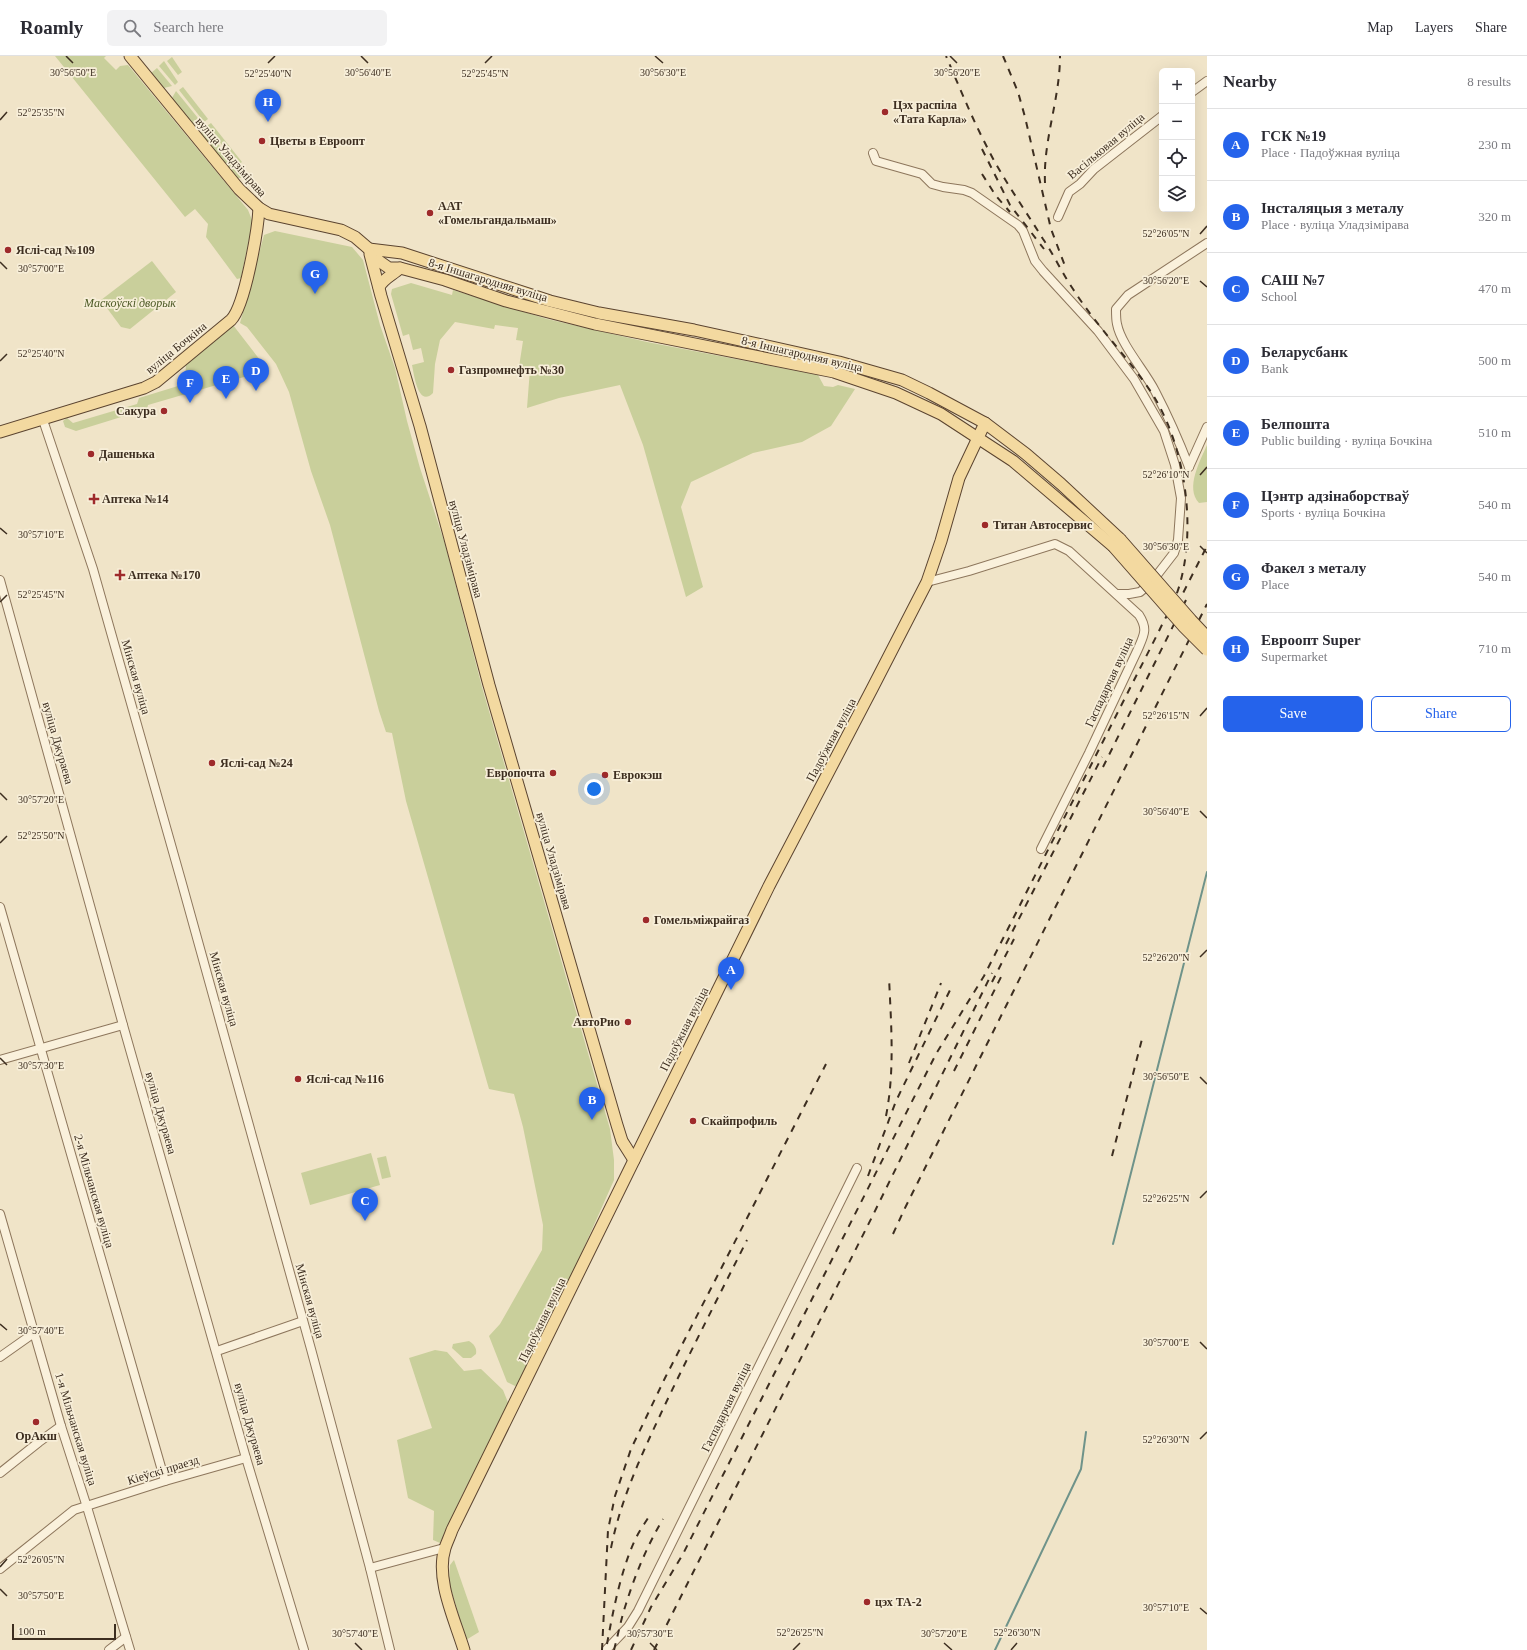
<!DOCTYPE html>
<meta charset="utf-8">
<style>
:root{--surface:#fff;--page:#f2f2f3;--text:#2b2b33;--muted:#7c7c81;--line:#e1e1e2;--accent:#2563eb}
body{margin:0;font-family:Georgia,serif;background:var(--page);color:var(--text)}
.controls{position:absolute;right:12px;top:12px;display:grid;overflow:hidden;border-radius:6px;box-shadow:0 4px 16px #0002}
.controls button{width:36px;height:36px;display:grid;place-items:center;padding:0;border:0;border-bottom:1px solid var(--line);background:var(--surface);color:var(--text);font:20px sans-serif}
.scale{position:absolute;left:12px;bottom:10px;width:104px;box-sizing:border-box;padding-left:4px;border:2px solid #3d2e20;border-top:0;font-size:11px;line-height:14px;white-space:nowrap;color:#3d2e20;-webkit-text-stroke:3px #f7eed8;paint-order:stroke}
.you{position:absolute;left:594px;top:733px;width:14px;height:14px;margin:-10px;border:3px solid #fff;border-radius:50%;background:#1a73e8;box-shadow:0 0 0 6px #1a73e833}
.badge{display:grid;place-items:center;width:26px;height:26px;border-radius:50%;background:var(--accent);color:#fff;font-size:13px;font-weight:700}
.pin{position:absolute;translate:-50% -33px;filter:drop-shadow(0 1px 2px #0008)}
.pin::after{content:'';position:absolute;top:21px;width:14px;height:12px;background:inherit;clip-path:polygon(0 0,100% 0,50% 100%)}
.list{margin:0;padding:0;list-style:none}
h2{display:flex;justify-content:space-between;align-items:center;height:52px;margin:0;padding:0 16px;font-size:17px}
h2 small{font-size:13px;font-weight:400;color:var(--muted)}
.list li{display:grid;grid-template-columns:26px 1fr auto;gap:12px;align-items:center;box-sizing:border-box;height:72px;padding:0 16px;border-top:1px solid var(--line)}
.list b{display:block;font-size:15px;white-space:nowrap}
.list p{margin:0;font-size:13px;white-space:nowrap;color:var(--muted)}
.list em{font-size:13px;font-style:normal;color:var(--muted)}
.actions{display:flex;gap:8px;padding:12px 16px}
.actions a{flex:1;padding:9px 0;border:1px solid var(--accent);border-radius:6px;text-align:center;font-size:14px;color:var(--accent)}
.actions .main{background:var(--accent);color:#fff}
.icon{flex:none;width:22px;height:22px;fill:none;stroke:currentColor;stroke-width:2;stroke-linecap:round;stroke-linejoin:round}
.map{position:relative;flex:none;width:1207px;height:1594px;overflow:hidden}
header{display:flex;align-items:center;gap:24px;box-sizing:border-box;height:56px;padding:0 20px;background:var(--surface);border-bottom:1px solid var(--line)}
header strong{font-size:19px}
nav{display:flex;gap:22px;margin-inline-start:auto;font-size:14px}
.search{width:280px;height:36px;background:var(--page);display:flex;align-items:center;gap:10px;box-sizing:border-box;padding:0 14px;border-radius:6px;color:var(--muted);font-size:15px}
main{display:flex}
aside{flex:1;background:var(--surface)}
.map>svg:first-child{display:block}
.green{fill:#c9cf9b}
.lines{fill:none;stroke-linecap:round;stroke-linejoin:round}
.stream{stroke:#6f938a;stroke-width:2}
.minor-casing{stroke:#8d765c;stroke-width:10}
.major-casing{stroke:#5b4430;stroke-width:13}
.minor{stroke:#faf1dc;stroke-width:8}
.major{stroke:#f3d9a0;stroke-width:11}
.rail{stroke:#3d2e20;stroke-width:2;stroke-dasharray:7 7;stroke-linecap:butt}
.major-bridge-casing{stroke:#5b4430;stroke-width:13;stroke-linecap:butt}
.major-bridge{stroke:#f3d9a0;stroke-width:11}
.ticks{fill:none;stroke:#3d2e20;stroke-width:1.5}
.poi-dot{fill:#9e2a2b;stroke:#f7eed8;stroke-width:1.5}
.labels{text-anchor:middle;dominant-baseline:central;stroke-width:3.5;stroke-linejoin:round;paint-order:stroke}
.poi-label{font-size:12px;font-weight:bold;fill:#3d2e20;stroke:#f7eed8;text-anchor:start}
.street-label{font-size:12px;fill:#3d2e20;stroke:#f7eed8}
.park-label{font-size:12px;font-style:italic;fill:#4d5a26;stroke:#f7eed8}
.ticks-label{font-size:10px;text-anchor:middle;fill:#3d2e20;stroke:#f7eed8;stroke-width:3.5;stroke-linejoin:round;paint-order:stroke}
</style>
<header>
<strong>Roamly</strong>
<div class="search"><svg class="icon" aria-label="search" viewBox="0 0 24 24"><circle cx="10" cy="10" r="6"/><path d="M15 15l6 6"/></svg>Search here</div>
<nav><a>Map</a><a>Layers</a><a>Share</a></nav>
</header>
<main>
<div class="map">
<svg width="1207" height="1594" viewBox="0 0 1207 1594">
<rect width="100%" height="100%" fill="#f0e4c8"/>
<g class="green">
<path d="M55,0H106L104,2L116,14L120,10L128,9L248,154L252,164V169L241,222L237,223L206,181L208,168L195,153L185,161Z"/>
<path d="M172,1L182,16L178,19L167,5Z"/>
<path d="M164,5L178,26L175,29L159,10Z"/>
<path d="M157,12L172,30L164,32L151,17Z"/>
<path d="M183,31L208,63L204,66L179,34Z"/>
<path d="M176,35L202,67L197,69L193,68L172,42Z"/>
<path d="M211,67L242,106L238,109L207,70Z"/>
<path d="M205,71L244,121L242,122H237L204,82L201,78L202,74Z"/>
<path d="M275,175L352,191L363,204L380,269L395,312L407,365L420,412L445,488L482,631L610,1073L614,1104V1124L578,1205L519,1329L515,1330L507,1326L489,1280L500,1268L542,1194L543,1169L523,1071L514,1038L489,1033L406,745L392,677L386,676L379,655L330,469L311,415L289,336L276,308L247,271L240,267L264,179Z"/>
<path d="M152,205L176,236L130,273L121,271L101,244Z"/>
<path d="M411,227L452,239L453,234L547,263L647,286L818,319L824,330L833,331L838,329L855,333L831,370L802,386L753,397L691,426L681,451L703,531L686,541L643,389L620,329L559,342L527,352L530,313L519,311L523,285L516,284L518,272L495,269L494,273L455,266L440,284L435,308L433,337C418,352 414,318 412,309L424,306L421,292L413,294L409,278L403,280L391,238L392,233Z"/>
<path d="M233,269L267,313L258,315V317L148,349L147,353L76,375L65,371L63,365L67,362L73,367L137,348L139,342L178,330L185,326L186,307Z"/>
<path d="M1207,389V446L1199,447C1185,432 1200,405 1207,389Z"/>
<path d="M371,1097L380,1129L310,1149L301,1117Z"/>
<path d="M386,1100L391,1121L382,1123L377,1102Z"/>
<path d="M469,1285C474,1288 477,1292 476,1298L471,1302H463L452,1292L453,1288Z"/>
<path d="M435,1294L447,1296L464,1315L481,1313L503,1334L509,1349L463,1437L440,1487L433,1484L434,1455L408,1442L397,1384L432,1372L409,1302Z"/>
<path d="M454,1504L479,1576L466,1584L449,1526L450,1509Z"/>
</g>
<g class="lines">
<g class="stream">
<path d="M1113,1188L1207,816"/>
<path d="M995,1594L1081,1413L1086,1376"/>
</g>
<g class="minor-casing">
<g id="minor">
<path d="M1192,36L1207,25"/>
<path d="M873,97L876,105L922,118L932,128L943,131L964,134L972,137L1018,169L1023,175L1035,205L1043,215L1098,275L1134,323L1164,375L1175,409L1181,442L1178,484L1174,497L1150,528L1140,536L1129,538H1117"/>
<path d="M1058,161L1069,136L1080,128L1094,113L1162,60"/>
<path d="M43,364L93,513L181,824L311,1293L370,1512L390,1594"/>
<path d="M1189,411C1179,385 1168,360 1155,335C1145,315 1121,289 1117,268C1116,264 1116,258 1116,253L1128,239L1207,187"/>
<path d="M1189,411L1207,371"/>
<path d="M0,524L123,969L246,1402L304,1594"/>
<path d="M927,526L969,515L1055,488L1069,495L1139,559C1148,573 1144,579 1138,593L1089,697L1041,793"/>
<path d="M0,851L165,1425"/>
<path d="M0,1004L123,969"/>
<path d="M0,1158L61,1370L87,1451L130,1594"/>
<path d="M217,1295L303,1265"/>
<path d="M0,1301L34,1277"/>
<path d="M0,1417L39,1386L61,1370"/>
<path d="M370,1512L444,1492"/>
<path d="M0,1513L74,1454L165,1425L246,1402"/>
<path d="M109,1594L126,1581"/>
<path d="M606,1594L628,1571L638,1555L857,1112"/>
</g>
</g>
<g class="major-casing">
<g id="major">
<path d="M130,0L239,133L259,152L269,158L341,174L355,181L369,193L379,205L389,212H400L445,224L506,245L595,268L834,316L896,337L941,358L1013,405L1113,490"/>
<path d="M369,193L402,197L550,245L599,257L694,274L839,306L902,324L929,337L985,367L1026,398L1061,428L1120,483"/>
<path d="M370,198L381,240L420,370L489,629L617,1069L622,1085L634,1104"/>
<path d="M379,231C384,222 393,219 400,212"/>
<path d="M0,376L144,332L156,326L231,264C245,250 258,173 259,152"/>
<path d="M464,1594C455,1564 435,1523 445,1492C447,1486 450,1480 452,1474L769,830L873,631L927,526L941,485L959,422L985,367"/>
</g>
</g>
<use href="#minor" class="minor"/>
<use href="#major" class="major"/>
<g class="rail">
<path d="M1003,0L1018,36L1025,61L1051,173L1065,210"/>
<path d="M982,93L1010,149L1044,193"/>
<path d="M982,118L996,140L1010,156"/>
<path d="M1045,127C1043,84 1060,43 1060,0"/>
<path d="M1177,549L1207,490"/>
<path d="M1103,711L1186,544"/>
<path d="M1006,888L1102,701"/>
<path d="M992,926L1014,883"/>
<path d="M909,1007L941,927"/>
<path d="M954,1015L1001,921"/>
<path d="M886,1060C895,1014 891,968 889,921"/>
<path d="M1112,1100L1142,983"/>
<path d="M868,1120L896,1045L952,930"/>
<path d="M893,1178L905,1152L1207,548"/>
<path d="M611,1492C621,1442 642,1398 663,1353C690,1296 719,1240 747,1184"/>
<path d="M607,1588C613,1555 622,1508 638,1478C642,1471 647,1464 651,1457"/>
<path d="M602,1594L608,1474L615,1440L631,1393L665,1322L826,1008"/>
<path d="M614,1594C618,1579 621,1563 626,1548C635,1519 647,1490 663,1463"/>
<path d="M631,1594L651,1551L683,1498L936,998L984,920L1159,575C1165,562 1173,550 1177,537C1198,477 1186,392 1153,339C1129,302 1097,271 1073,233C1062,217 1054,199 1043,183C1024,152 1002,122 986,89C971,60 959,30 946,0"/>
<path d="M654,1594L873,1159L992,917"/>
</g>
<g class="major-bridge-casing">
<g id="major-bridge">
<path d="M1120,483L1191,564L1207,581"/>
<path d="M1113,490L1184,571L1207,594"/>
</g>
</g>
<use href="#major-bridge" class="major-bridge"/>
</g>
<path class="ticks" d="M66,0L73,7M361,0L368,7M655,0L663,7M950,0L957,7M268,7L275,0M485,7L492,0M0,64L7,56M1200,178L1207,170M0,206L7,213M1200,225L1207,231M0,305L7,298M1200,419L1207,411M0,472L7,478M1200,490L1207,497M0,546L7,539M1200,660L1207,652M0,737L7,744M1200,755L1207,762M0,787L7,780M1200,901L1207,894M0,1002L7,1009M1200,1021L1207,1028M1200,1142L1207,1135M0,1268L7,1274M1200,1286L1207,1293M1200,1383L1207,1376M0,1511L7,1503M0,1533L7,1540M1200,1552L1207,1558M355,1587L362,1594M650,1587L657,1594M944,1587L952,1594M793,1594L800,1587M1011,1594L1017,1587"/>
<g class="poi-dot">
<circle cx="885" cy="56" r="4"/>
<circle cx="262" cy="85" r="4"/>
<circle cx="430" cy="157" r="4"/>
<circle cx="8" cy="194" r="4"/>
<circle cx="451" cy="314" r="4"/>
<circle cx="164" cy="355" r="4"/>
<circle cx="91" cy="398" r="4"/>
<path d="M92 437h4v4h4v4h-4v4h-4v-4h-4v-4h4z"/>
<circle cx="985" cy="469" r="4"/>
<path d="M118 513h4v4h4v4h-4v4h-4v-4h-4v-4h4z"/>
<circle cx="212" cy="707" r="4"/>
<circle cx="553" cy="717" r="4"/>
<circle cx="605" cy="719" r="4"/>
<circle cx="646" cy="864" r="4"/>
<circle cx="628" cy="966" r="4"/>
<circle cx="298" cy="1023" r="4"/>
<circle cx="693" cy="1065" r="4"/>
<circle cx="36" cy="1366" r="4"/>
<circle cx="867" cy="1546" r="4"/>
</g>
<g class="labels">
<g class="poi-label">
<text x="893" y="49">Цэх распіла<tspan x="893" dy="14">«Тата Карла»</tspan></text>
<text x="270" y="85">Цветы в Евроопт</text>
<text x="438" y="150">ААТ<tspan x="438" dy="14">«Гомельгандальмаш»</tspan></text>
<text x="16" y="194">Яслі-сад №109</text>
<text x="459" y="314">Газпромнефть №30</text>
<text x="156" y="355" text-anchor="end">Сакура</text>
<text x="99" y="398">Дашенька</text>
<text x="102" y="443">Аптека №14</text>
<text x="993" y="469">Титан Автосервис</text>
<text x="128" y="519">Аптека №170</text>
<text x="220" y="707">Яслі-сад №24</text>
<text x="545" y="717" text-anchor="end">Европочта</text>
<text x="613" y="719">Еврокэш</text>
<text x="654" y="864">Гомельміжрайгаз</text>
<text x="620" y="966" text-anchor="end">АвтоРио</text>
<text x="306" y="1023">Яслі-сад №116</text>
<text x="701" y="1065">Скайпрофиль</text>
<text x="36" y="1380" text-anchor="middle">ОрАкш</text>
<text x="875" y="1546">цэх ТА-2</text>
</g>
<g class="street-label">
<text transform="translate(1106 90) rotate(-40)">Васільковая вуліца</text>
<text transform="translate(231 101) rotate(49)">вуліца Уладзімірава</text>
<text transform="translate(488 224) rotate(17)">8-я Іншагародняя вуліца</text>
<text transform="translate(176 292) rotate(-39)">вуліца Бочкіна</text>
<text transform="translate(802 298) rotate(13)">8-я Іншагародняя вуліца</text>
<text transform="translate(466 493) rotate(75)">вуліца Уладзімірава</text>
<text transform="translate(136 621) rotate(74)">Мінская вуліца</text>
<text transform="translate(1109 626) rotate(-65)">Гаспадарчая вуліца</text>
<text transform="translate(831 684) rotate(-62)">Падоўжная вуліца</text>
<text transform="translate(58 687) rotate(74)">вуліца Джураева</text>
<text transform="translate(554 805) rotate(74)">вуліца Уладзімірава</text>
<text transform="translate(224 933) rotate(74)">Мінская вуліца</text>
<text transform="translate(684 973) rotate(-63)">Падоўжная вуліца</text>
<text transform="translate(161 1057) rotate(74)">вуліца Джураева</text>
<text transform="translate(94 1135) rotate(74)">2-я Мільчанская вуліца</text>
<text transform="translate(310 1245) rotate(74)">Мінская вуліца</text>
<text transform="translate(542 1264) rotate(-64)">Падоўжная вуліца</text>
<text transform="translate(726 1351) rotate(-64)">Гаспадарчая вуліца</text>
<text transform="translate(250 1368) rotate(74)">вуліца Джураева</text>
<text transform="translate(76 1373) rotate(73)">1-я Мільчанская вуліца</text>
<text transform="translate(163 1414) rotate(-17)">Кіеўскі праезд</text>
</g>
<g class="park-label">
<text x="130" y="247">Маскоўскі дворык</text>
</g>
</g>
<g class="ticks-label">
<text x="368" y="20">30°56'40"E</text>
<text x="957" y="20">30°56'20"E</text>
<text x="73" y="20">30°56'50"E</text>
<text x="663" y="20">30°56'30"E</text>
<text x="268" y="21">52°25'40"N</text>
<text x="485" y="21">52°25'45"N</text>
<text x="41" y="60">52°25'35"N</text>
<text x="1166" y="181">52°26'05"N</text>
<text x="41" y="216">30°57'00"E</text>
<text x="1166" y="228">30°56'20"E</text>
<text x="41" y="301">52°25'40"N</text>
<text x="1166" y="422">52°26'10"N</text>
<text x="41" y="482">30°57'10"E</text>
<text x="1166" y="494">30°56'30"E</text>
<text x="41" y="542">52°25'45"N</text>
<text x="1166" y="663">52°26'15"N</text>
<text x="41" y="747">30°57'20"E</text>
<text x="1166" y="759">30°56'40"E</text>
<text x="41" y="783">52°25'50"N</text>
<text x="1166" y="905">52°26'20"N</text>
<text x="41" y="1013">30°57'30"E</text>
<text x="1166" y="1024">30°56'50"E</text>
<text x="1166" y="1146">52°26'25"N</text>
<text x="41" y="1278">30°57'40"E</text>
<text x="1166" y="1290">30°57'00"E</text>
<text x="1166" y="1387">52°26'30"N</text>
<text x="41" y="1507">52°26'05"N</text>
<text x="41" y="1543">30°57'50"E</text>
<text x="1166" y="1555">30°57'10"E</text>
<text x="800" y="1580">52°26'25"N</text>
<text x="1017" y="1580">52°26'30"N</text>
<text x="355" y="1581">30°57'40"E</text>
<text x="650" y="1581">30°57'30"E</text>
<text x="944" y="1581">30°57'20"E</text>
</g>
</svg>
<div class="controls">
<button>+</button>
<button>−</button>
<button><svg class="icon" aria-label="locate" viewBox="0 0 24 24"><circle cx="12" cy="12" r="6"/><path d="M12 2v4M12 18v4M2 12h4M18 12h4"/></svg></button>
<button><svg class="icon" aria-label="layers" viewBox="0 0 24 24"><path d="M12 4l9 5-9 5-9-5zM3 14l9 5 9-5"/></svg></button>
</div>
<div class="scale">100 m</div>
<div class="you"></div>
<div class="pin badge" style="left:731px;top:934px">A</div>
<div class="pin badge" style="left:592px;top:1064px">B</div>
<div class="pin badge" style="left:365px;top:1165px">C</div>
<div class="pin badge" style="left:256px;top:335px">D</div>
<div class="pin badge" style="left:226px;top:343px">E</div>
<div class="pin badge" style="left:190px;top:347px">F</div>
<div class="pin badge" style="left:315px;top:238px">G</div>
<div class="pin badge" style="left:268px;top:66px">H</div>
</div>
<aside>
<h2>Nearby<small>8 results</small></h2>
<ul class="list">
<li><span class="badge">A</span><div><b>ГСК №19</b><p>Place · Падоўжная вуліца</p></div><em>230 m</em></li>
<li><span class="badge">B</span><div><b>Інсталяцыя з металу</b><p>Place · вуліца Уладзімірава</p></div><em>320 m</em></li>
<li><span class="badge">C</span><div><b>САШ №7</b><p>School</p></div><em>470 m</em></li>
<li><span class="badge">D</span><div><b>Беларусбанк</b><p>Bank</p></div><em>500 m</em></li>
<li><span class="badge">E</span><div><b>Белпошта</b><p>Public building · вуліца Бочкіна</p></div><em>510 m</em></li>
<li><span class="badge">F</span><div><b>Цэнтр адзінаборстваў</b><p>Sports · вуліца Бочкіна</p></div><em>540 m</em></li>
<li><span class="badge">G</span><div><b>Факел з металу</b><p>Place</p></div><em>540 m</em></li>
<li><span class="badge">H</span><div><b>Евроопт Super</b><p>Supermarket</p></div><em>710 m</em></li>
</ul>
<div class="actions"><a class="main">Save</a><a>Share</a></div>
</aside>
</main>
